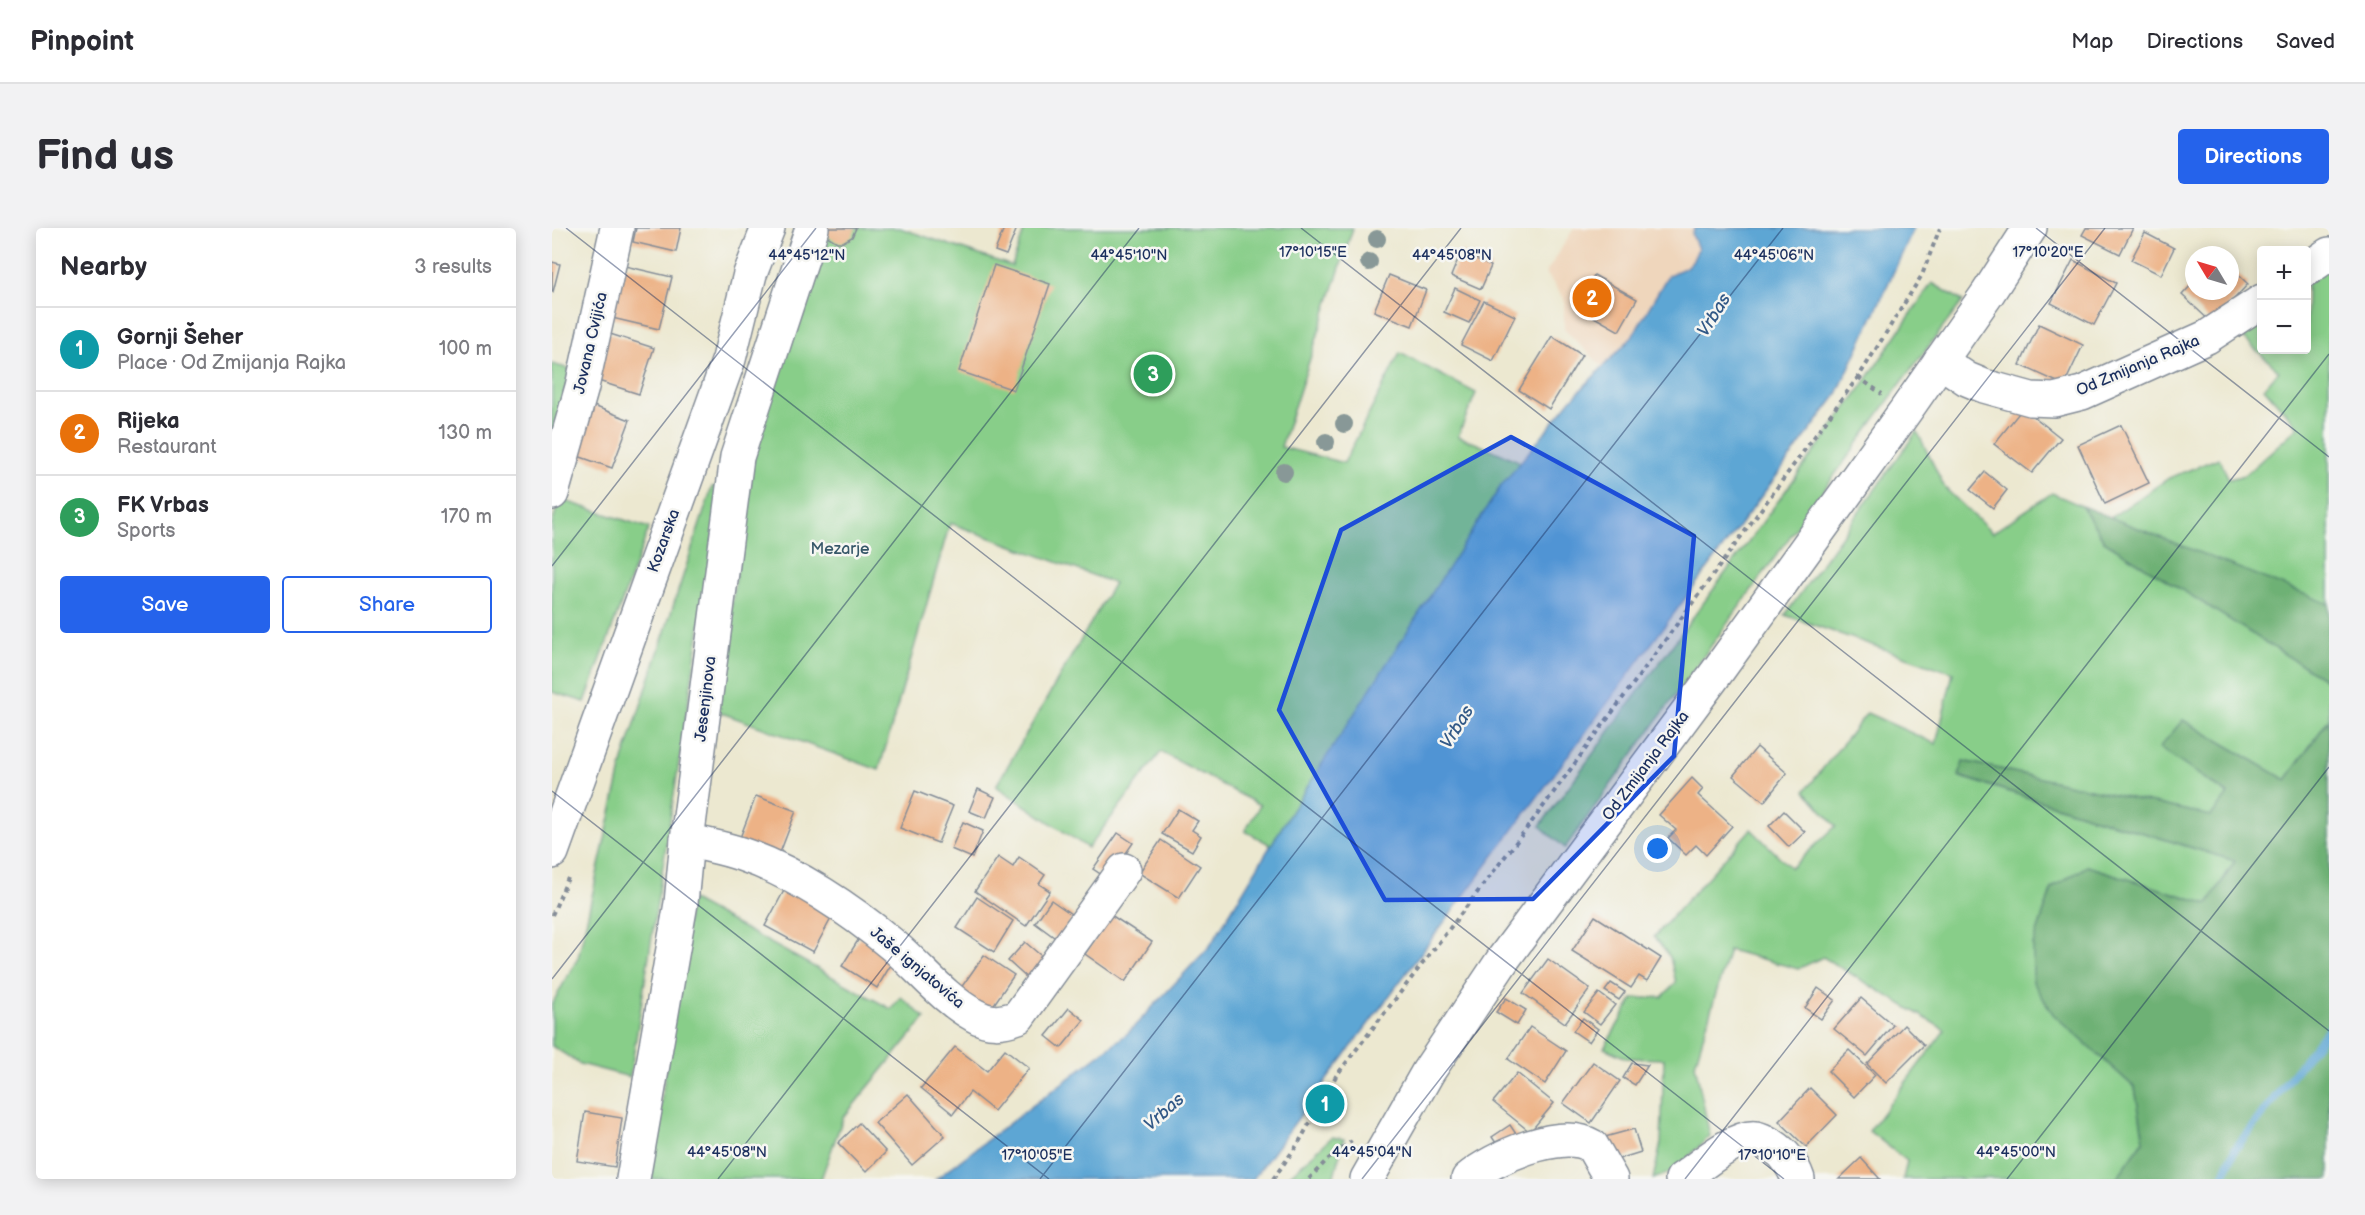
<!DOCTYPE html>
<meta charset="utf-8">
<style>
:root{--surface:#fff;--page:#f2f2f3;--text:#2b2b33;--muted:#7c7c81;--line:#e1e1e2;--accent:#2563eb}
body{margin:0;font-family:"Balsamiq Sans",sans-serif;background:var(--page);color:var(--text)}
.controls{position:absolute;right:18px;top:18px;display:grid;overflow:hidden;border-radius:6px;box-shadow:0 3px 15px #0003}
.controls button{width:54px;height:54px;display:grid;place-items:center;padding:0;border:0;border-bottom:2px solid var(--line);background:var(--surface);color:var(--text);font:30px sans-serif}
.compass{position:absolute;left:1633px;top:18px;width:54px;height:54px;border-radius:50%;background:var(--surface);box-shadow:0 3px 15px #0003;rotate:308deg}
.you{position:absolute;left:1106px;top:621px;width:21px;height:21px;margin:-15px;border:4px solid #fff;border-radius:50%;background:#1a73e8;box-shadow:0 0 0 9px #1a73e833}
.badge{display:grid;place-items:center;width:39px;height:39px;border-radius:50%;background:var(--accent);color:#fff;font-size:20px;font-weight:700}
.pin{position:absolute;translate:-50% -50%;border:3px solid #fff;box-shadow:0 2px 6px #0006}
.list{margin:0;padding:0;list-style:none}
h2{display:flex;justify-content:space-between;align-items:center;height:78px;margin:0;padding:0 24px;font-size:26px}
h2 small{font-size:20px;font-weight:400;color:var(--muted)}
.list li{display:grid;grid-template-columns:39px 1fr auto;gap:18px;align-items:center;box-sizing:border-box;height:84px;padding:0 24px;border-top:2px solid var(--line)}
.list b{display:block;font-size:22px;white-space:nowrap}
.list p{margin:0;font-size:20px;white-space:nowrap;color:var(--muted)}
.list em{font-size:20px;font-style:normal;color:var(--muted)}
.actions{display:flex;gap:12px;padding:18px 24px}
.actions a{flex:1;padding:14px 0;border:2px solid var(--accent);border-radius:6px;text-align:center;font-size:21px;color:var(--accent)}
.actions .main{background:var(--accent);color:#fff}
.map{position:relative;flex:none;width:1777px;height:951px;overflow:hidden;border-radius:6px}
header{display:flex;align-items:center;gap:36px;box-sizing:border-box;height:84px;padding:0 30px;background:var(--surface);border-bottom:2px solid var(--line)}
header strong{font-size:28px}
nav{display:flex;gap:33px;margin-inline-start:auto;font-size:21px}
.intro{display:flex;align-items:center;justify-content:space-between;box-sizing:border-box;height:144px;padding:0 36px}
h1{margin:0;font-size:42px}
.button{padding:15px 27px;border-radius:6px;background:var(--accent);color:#fff;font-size:21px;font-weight:700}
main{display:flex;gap:36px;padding:0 36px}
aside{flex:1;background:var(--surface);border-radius:6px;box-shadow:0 3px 15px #0003}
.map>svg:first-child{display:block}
.built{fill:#efd6bc}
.green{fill:#88ce89;stroke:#527e74;stroke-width:1.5}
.forest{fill:#6eb175;stroke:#44706a;stroke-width:1.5}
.water{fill:#5da6d4;stroke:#3c6a99;stroke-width:1.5}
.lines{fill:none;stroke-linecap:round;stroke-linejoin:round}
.stream{stroke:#5da6d4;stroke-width:8}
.building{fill:#edb286}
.minor-casing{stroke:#848c97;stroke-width:36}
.major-casing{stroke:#848c97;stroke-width:36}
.path{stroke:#848c97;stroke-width:4;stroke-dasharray:4.5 4.5;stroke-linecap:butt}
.minor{stroke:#fff;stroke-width:33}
.major{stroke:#fff;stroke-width:33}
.tree{fill:#889897}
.marked{fill:#1d4ed8;fill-opacity:0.2;stroke:#1d4ed8;stroke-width:4.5;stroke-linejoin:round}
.ticks{fill:none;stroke:#1b2f5e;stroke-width:1.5;stroke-opacity:0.45}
.labels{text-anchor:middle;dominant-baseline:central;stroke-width:5;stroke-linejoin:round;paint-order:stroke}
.street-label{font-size:16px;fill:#1b2f5e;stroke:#f6f6f2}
.park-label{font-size:16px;fill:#365769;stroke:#f6f6f2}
.water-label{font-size:18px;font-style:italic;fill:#325987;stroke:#f6f6f2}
.ticks-label{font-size:15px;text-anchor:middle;fill:#1b2f5e;stroke:#f6f6f2;stroke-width:5;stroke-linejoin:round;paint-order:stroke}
</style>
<header>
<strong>Pinpoint</strong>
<nav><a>Map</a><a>Directions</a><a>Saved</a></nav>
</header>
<div class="intro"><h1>Find us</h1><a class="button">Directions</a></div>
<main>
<aside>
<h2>Nearby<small>3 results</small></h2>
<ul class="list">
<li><span class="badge" style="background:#0f9aa8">1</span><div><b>Gornji Šeher</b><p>Place · Od Zmijanja Rajka</p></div><em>100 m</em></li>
<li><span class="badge" style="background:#e8710a">2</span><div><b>Rijeka</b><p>Restaurant</p></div><em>130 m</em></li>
<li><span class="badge" style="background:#2e9e5b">3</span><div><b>FK Vrbas</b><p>Sports</p></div><em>170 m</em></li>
</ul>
<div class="actions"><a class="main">Save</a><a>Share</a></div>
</aside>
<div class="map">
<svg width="1777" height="951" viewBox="0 0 1777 951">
<rect width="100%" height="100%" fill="#f6f6f2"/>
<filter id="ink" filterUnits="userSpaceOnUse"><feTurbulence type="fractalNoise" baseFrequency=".0167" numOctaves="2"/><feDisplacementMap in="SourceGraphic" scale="12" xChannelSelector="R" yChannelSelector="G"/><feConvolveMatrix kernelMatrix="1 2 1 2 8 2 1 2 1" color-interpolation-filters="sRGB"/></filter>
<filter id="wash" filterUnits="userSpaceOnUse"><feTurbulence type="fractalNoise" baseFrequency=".008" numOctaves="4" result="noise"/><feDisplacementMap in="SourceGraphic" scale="24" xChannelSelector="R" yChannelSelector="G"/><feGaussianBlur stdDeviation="1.35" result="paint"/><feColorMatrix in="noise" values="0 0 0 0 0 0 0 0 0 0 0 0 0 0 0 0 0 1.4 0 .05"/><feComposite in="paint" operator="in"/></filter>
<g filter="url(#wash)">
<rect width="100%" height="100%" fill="#ece8d0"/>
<path class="built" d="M1022,0H1143L1140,6L1146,21L1141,32L1133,40L1116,47L1080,109L1050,138L1012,101V71L994,45Z"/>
<g class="green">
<path d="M268,0H348L460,38L473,0H801L729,219L792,235L848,125L924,165L906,208L969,234L949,258L719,617L693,603L708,577L609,524L536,620L444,558L562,355L398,295L327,542L164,483L208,186Z"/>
<path d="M1777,39V376L1558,290L1617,250L1667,230L1677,251L1693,247L1746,199L1712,160L1727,143L1684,103L1709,86L1710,122H1754L1755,55Z"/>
<path d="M1380,55L1411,73L1352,151L1013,620L988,598L1306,164Z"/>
<path d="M0,136L18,141L0,216Z"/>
<path d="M1365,203L1393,260L1440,305L1500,265L1530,278L1552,313L1777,454V491L1734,552L1631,492L1608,520L1676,567L1659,588L1411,533L1408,549L1683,633L1656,676L1535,638L1500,660L1481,717L1502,786L1583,860L1592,912L1565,950L1351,951L1355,933L1317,903L1393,802L1271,729L1246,741L1177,722L1143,836L1158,908L1122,943L1101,951L1109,915L1112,831L1074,830L1052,820L1081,771L1110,769L1124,755L1118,729L1102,709L1199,601L1239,640L1284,598L1253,563L1315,485L1384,516L1401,445L1233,387Z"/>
<path d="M170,258L78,849L28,836L0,818V776L26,730L71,532L160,259Z"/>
<path d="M7,271L97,300L33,474L0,464V298Z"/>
<path d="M138,671L339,781L349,769L373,790L291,890L269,951H98Z"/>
<path d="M780,909L792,911L781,951H734Z"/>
</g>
<g class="forest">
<path d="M1530,278L1777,376V454L1552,313Z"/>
<path d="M1777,491V951H1564L1592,912L1583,860L1501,786L1481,754V717L1500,660L1535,638L1656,676L1683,633L1407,548L1411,533L1659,588L1676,566L1607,520L1631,492L1734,552Z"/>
</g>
<path class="water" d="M1143,0H1362L1284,168L701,951H384L576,805L658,718L739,584L949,258L1019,172L1080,109L1116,47L1133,40L1141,32L1146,21L1140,6Z"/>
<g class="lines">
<path class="stream" d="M1670,951L1683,921L1777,800"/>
</g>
<g id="blocks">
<g class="building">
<path d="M84,0H129L124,24L81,14Z"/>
<path d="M271,0H304L300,9L291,14H285L275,8Z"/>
<path d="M452,0H465L454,27L443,23Z"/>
<path d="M1534,0H1581L1568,26L1530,7Z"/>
<path d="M1593,5L1622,20L1609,47L1579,32Z"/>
<path d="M909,24L939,38L929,61L899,48Z"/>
<path d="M1521,32L1564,55L1542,97L1499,75Z"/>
<path d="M0,34L8,36L1,64H0Z"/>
<path d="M442,37L498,56L462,162L407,143Z"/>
<path d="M73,38L120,49L107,101L60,90Z"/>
<path d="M1678,39L1696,56L1660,95L1630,67L1642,54V63H1678Z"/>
<path d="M837,47L874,62L860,98L822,83Z"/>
<path d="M1042,47L1085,71L1067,103L1024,79Z"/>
<path d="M903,60L928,72L917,95L892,84Z"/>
<path d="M932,73L963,88L941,133L909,117Z"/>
<path d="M1487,96L1531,117L1512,157L1468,137Z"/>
<path d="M55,105L102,120L87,166L40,151Z"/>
<path d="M1000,108L1030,127L997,181L967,162Z"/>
<path d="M39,177L78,192L60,240L20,226Z"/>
<path d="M1471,180L1509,210L1480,245L1442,216Z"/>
<path d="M1569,197L1597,255L1553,276L1526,217Z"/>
<path d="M1433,244L1455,262L1441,280L1418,262Z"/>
<path d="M1205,519L1235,545L1212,574L1181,548Z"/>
<path d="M1140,550L1151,561L1146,567L1180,598L1154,627L1144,617L1134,627L1116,610L1124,602L1107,587Z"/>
<path d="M426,561L443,569L434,590L417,583Z"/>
<path d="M363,563L401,578L386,615L348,600Z"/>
<path d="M204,568L244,583L226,630L186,615Z"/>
<path d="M626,581L646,593L640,602L649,608L640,623L610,606Z"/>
<path d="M1232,583L1253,604L1237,619L1217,598Z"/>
<path d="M411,594L431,603L420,630L399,621Z"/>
<path d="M566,605L581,615L556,651L541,641Z"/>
<path d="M609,612L648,638L627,670L587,645Z"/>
<path d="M446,629L461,639L467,629L493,647L487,656L498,663L474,698L423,663Z"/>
<path d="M234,659L282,685L261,724L213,698Z"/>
<path d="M425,669L461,693L442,724L405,700Z"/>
<path d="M499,672L522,688L506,712L483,695Z"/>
<path d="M559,687L600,714L573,754L533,726Z"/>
<path d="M1043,688L1109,730L1095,753L1087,748L1079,760L1020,723Z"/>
<path d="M308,709L343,730L325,760L290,738Z"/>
<path d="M473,714L494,732L477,752L456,733Z"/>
<path d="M432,727L462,747L436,785L406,764Z"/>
<path d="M996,731L1038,761L1013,795L971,765Z"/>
<path d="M1059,755L1073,764L1067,772L1053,763Z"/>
<path d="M1266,760L1283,772L1269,791L1253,780Z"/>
<path d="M1047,765L1063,777L1048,796L1032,784Z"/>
<path d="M954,770L974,782L965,797L944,784Z"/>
<path d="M1309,770L1341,797L1315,828L1282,801Z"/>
<path d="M517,780L532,792L509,820L494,808Z"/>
<path d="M1031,790L1046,801L1037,814L1021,803Z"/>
<path d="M1352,797L1372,817L1334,855L1315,836Z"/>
<path d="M978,799L1014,823L993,856L956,831Z"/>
<path d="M403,819L435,843L453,821L477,840L442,883L418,864L401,886L369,860Z"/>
<path d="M1297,822L1323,847L1302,869L1276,843Z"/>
<path d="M1041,834L1068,853L1039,895L1011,875Z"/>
<path d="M1080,835L1096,837L1083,857L1071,850Z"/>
<path d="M965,845L1002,875L978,904L941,874Z"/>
<path d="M1258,860L1285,887L1254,919L1227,893Z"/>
<path d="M356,866L393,908L360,937L323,895Z"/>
<path d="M33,884L70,890L63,939L25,933Z"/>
<path d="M307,895L334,924L314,944L286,915Z"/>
<path d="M958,897L968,912L950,924L940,909Z"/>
<path d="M1082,901L1089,924L1060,933L1053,909Z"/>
<path d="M1309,930L1328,951H1287Z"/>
</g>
</g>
</g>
<g filter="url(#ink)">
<use href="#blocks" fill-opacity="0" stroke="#848c97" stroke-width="1.5"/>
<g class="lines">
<g class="minor-casing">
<g id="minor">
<path d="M1754,42L1777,26"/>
<path d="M1388,133L1415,151L1432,158L1479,171L1502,172L1530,165L1655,109L1710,73"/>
<path d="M0,265L30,159L65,0"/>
<path d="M135,612C153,617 172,620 189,626C243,644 299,682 342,718C369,741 391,770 422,787C437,796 450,795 466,789L572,642"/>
<path d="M81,951L129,675L135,612L185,229L260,0"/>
<path d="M815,951L876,844L952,730L1165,444L1354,182L1436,65L1478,0"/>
<path d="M916,951C940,930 1010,899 1040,918L1059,951"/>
<path d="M1130,951C1147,939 1183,907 1204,910C1210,911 1216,915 1221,918C1234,926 1241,937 1246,951"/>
</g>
</g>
<g class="major-casing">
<path id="major" d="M0,624L177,131L198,46L216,0"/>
</g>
<g class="path">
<path d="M1306,149L1330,166"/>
<path d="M0,687L16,650"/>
<path d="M721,951L746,916L784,848L985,587L1309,145L1370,47L1388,0"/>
<path d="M757,951L775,932L800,913"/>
</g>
<use href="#minor" class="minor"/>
<use href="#major" class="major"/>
</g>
<g class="tree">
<circle cx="825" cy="11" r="9"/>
<circle cx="817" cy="34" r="9"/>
<circle cx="792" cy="196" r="9"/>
<circle cx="774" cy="214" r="9"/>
<circle cx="732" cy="244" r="9"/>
</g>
</g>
<path class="marked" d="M959,209L1142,308L1122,528L981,671L833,672L727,482L789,302Z"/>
<path class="ticks" d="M14,0L1232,951M749,0L1777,803M1484,0L1777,229M0,338L264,0M0,563L497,951M0,751L587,0M166,951L909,0M488,951L1231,0M810,951L1553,0M1133,951L1777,126M1455,951L1777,539"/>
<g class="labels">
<g class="street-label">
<text transform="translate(39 115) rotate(-77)">Jovana Cvijića</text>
<text transform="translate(1586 138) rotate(-23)">Od Zmijanja Rajka</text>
<text transform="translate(112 313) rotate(-70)">Kozarska</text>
<text transform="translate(154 471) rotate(-83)">Jesenjinova</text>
<text transform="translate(1094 538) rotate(-53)">Od Zmijanja Rajka</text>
<text transform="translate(365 740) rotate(40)">Jaše ignjatovića</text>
</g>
<g class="park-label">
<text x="288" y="321">Mezarje</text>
</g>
<g class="water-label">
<text transform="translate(1162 87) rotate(-58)">Vrbas</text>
<text transform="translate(905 499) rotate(-58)">Vrbas</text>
<text transform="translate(612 884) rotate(-41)">Vrbas</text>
</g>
</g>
<g class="ticks-label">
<text x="1496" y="29">17°10'20"E</text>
<text x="761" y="29">17°10'15"E</text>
<text x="255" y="32">44°45'12"N</text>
<text x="577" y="32">44°45'10"N</text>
<text x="900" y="32">44°45'08"N</text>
<text x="1222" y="32">44°45'06"N</text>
<text x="175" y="929">44°45'08"N</text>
<text x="820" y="929">44°45'04"N</text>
<text x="1464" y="929">44°45'00"N</text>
<text x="485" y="932">17°10'05"E</text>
<text x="1220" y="932">17°10'10"E</text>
</g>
</svg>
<div class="controls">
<button>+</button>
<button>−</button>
</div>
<svg class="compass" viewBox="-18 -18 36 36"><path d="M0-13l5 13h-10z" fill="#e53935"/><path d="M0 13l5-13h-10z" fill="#7c7c81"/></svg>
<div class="you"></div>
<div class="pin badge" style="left:773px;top:876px;background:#0f9aa8">1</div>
<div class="pin badge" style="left:1040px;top:70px;background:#e8710a">2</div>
<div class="pin badge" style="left:601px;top:146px;background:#2e9e5b">3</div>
</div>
</main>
